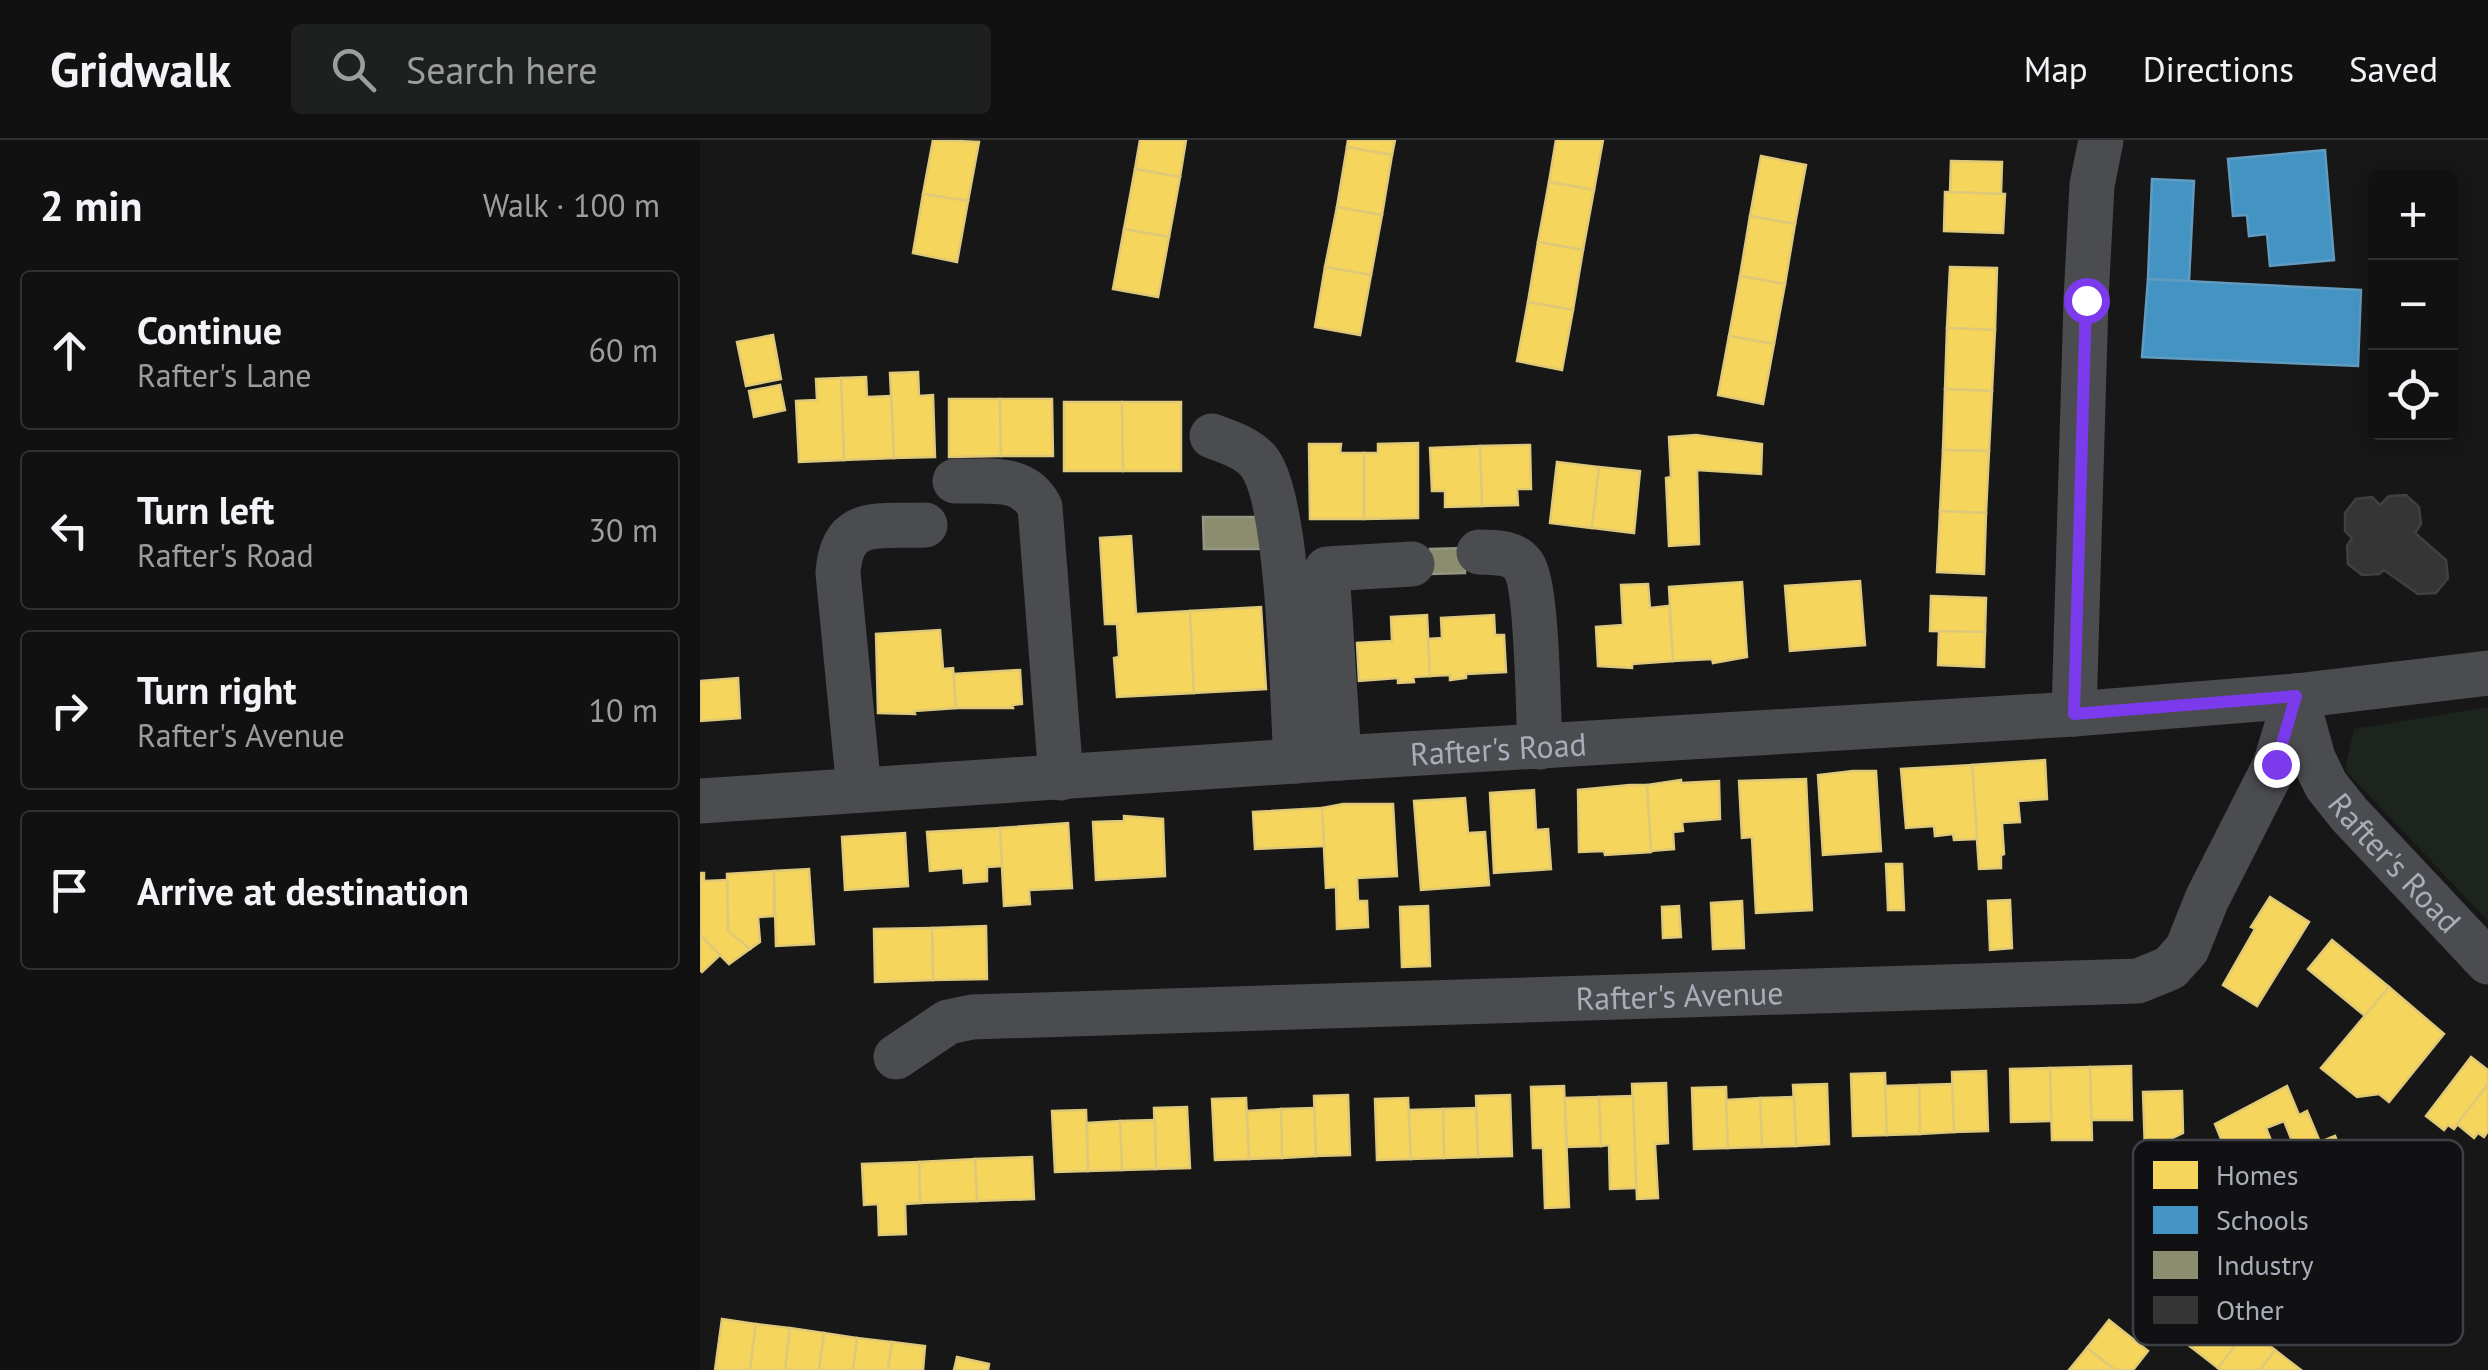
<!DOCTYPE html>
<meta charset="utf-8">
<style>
:root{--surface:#111;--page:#1e1f1f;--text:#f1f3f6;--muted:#9c9d9f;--line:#303131}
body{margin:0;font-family:"PT Sans",sans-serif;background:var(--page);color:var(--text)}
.controls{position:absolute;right:30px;top:30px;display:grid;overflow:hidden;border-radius:10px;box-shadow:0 5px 15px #0003}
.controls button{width:90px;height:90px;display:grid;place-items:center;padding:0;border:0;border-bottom:2px solid var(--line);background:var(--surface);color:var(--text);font:50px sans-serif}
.stop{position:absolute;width:30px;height:30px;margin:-22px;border:8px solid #7c3aed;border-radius:50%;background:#fff}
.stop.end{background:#7c3aed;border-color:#fff;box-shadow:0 2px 10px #0008}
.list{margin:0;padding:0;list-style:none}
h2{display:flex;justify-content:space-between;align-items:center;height:130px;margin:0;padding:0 40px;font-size:42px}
h2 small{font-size:32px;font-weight:400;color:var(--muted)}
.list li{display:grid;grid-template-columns:65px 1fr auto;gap:30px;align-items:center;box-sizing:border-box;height:160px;margin:0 20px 20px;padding:0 20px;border:2px solid var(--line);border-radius:10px}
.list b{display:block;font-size:38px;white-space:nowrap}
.list p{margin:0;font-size:32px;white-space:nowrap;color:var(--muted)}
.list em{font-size:32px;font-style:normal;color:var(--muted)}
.icon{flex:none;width:55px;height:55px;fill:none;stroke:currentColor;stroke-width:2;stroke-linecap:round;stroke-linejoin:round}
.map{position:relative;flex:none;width:1788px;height:1230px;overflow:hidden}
header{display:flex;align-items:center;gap:60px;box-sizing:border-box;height:140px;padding:0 50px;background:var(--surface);border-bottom:2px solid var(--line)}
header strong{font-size:48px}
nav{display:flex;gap:55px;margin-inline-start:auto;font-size:35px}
.search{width:700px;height:90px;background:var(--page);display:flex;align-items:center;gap:25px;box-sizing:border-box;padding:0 35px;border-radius:10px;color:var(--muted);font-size:38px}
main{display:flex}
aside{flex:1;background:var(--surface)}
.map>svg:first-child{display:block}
.green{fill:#1d241e}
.homes{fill:#f6d55c;stroke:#dfc978;stroke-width:2.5;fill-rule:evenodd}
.schools{fill:#4393c3;stroke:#619bc0;stroke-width:2.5}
.industry{fill:#8c8c6e;stroke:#949684;stroke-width:2.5}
.building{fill:#353536;stroke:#3f4043;stroke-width:2.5}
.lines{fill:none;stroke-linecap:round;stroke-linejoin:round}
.street{stroke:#4b4c50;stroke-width:45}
.route{stroke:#7c3aed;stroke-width:12}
.labels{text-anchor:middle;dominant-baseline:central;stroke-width:10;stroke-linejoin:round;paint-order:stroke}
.street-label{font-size:32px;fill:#a8adb8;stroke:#111113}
.key{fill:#111113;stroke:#3e4045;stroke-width:2.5}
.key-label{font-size:28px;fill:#a8adb8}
</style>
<header>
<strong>Gridwalk</strong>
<div class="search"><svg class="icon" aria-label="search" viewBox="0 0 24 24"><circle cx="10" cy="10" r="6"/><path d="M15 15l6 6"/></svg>Search here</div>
<nav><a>Map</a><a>Directions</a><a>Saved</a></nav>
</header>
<main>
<aside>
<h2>2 min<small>Walk · 100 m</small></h2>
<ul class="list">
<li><svg class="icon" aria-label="ahead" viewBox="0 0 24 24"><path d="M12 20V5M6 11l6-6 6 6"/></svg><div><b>Continue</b><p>Rafter's Lane</p></div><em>60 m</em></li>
<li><svg class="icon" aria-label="left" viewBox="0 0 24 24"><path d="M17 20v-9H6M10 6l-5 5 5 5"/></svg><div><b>Turn left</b><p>Rafter's Road</p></div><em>30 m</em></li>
<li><svg class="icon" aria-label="right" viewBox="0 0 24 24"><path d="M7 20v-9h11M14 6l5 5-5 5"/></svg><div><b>Turn right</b><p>Rafter's Avenue</p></div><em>10 m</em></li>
<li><svg class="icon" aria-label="arrive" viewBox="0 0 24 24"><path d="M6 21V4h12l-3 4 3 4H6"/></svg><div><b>Arrive at destination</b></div></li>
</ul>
</aside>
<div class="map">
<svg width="1788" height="1230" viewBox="0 0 1788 1230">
<rect width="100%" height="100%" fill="#171717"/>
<path class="green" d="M1788,567V781L1645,630L1654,589Z"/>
<g class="homes">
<path d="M233,0L279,2L268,61L223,54Z"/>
<path d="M440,0H486L480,37L435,29Z"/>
<path d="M648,0H695L692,15L647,7Z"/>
<path d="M856,0H903L894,50L849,42Z"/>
<path d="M647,7L692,15L682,75L637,67Z"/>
<path d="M1061,16L1106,25L1095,84L1050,76Z"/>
<path d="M1251,21L1302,22L1301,54L1250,52Z"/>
<path d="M435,29L480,37L469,97L424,89Z"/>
<path d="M849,42L894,50L883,110L838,102Z"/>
<path d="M1245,52L1305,54L1303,93L1244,91Z"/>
<path d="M223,54L268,61L257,122L213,113Z"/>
<path d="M637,67L682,75L671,135L625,127Z"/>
<path d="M1050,76L1095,84L1085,144L1040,136Z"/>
<path d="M424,89L469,97L458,157L413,149Z"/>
<path d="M838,102L883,110L873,170L828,162Z"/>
<path d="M625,127L671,135L660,195L615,187Z"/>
<path d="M1250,127L1297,128L1295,190L1247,188Z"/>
<path d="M1040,136L1085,144L1074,204L1029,196Z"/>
<path d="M828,162L873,170L862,230L817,221Z"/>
<path d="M1247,188L1295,190L1292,251L1245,249Z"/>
<path d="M73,195L81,239L46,246L37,202Z"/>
<path d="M1029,196L1074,204L1063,264L1018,255Z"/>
<path d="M218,232L219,256L233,255L235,317L194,318L190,233Z"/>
<path d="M166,237L167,257L191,256L194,318L144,320L141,238Z"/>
<path d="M141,238L144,320L99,322L96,261L117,260L116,239Z"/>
<path d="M80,245L85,270L54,277L49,251Z"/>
<path d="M1245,249L1292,251L1289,311L1243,310Z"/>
<path d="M249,259H300L301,316L249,317Z"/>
<path d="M300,259H352L353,316H301Z"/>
<path d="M364,262H422L423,331H364Z"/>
<path d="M422,262H481V331H423Z"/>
<path d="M996,295L1062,304L1061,334L997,330L999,404L969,406L966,338L971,337L969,297Z"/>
<path d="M718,303V378L664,379V313H678V304Z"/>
<path d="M609,304H641L640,313H664V379H610Z"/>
<path d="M830,305L831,349H817L818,365L782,366L780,306Z"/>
<path d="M780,306L782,366L745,367V351H732L730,308Z"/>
<path d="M1243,310L1289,311L1286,373L1240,371Z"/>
<path d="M857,322L899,327L892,388L850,383Z"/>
<path d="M899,327L940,331L934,393L892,388Z"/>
<path d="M1240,371L1286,373L1284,434L1237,432Z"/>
<path d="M431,396L436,474L490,471L494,553L417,557L414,518L419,517L417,484H405L400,398Z"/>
<path d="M1160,441L1165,505L1090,511L1085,446Z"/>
<path d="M1042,442L1047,517L1013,523L1012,519L973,521L969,447Z"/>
<path d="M948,444L950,468L969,466L973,521L932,524V528L898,526L896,487L923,485L921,445Z"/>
<path d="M1231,456L1286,458L1285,492L1230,491Z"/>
<path d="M561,467L566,549L494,553L490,471Z"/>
<path d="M727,475L730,536L713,537L714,542L698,543V538L659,541L657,503L692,501L691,477Z"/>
<path d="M794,475L795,495H804L806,532L766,534V538L750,540V535L730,536L728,499L742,498L741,478Z"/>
<path d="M240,490L243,529L253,528L256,568L214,571L215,574L178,573L176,494Z"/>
<path d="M1239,491L1285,492L1284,527L1238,525Z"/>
<path d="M320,530L322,564L312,565L313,568H256L254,534Z"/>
<path d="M38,538L40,578L0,581V541Z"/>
<path d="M1345,620L1347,659L1318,661L1320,682L1302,683L1304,714L1301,715V728L1279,729L1272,625Z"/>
<path d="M1272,625L1277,699L1254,700L1253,694L1235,696L1234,686L1206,688L1201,629Z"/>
<path d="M1153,631H1176L1181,711L1123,715L1118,635Z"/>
<path d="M1106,639L1112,770L1056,773L1052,697L1042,698L1039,641Z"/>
<path d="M981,640V643L1019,641L1020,679L982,682L983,691L973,692L974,709L951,711L947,645Z"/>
<path d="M930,645H947L951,712L905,715L904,711L879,712L878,650Z"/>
<path d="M834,650L836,690L848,689L851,729L794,733L790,653Z"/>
<path d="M765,658L768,693L785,692L789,745L721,750L714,661Z"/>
<path d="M643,664H693L697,736L657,738L658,761H667L668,787L637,789L636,747L626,748L622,668Z"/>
<path d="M622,668L624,706L555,709L553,672Z"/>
<path d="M424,676L463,679L465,736L396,740L393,682L424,681Z"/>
<path d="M368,683L372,748L329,750L330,764L304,766L300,688Z"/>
<path d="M300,688L302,726L287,727V741L264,743L263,728L230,731L227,692Z"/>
<path d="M205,693L208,746L145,750L142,697Z"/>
<path d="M1186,724H1202L1204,770H1188Z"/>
<path d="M109,729L114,804L76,806L74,731Z"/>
<path d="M74,731V776L58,777L60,802L50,809L28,791L27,734Z"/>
<path d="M0,733H4V741L27,740L28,791L50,809L29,824L0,795Z"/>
<path d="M1570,757L1609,782L1557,866L1523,845L1555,789L1551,787Z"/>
<path d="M1310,760L1312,808L1290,810L1288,761Z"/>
<path d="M1042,761L1044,808L1013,809L1011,763Z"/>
<path d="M728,766L730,826L702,827L700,767Z"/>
<path d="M979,766L981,797L963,798L962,767Z"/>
<path d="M286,786L287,839L233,840L232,788Z"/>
<path d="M232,788L233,840L175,842L174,789Z"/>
<path d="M0,795L20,815L2,832L0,830Z"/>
<path d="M1632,800L1689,847L1665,876L1608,829Z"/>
<path d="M1689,847L1744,894L1689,962L1679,954L1657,957L1621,928Z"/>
<path d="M1771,917L1788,930V944L1754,989L1748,985L1744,990L1726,976Z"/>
<path d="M1431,926L1432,980H1391L1390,927Z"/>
<path d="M1390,927L1392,1000H1352L1350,928Z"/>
<path d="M1350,928L1351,981L1311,982L1310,929Z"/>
<path d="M1286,931L1288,991L1254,992L1252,932Z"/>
<path d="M1185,933L1187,995L1153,996L1151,934Z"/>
<path d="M966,943L968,1003L955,1004L958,1058L937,1059L932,944Z"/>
<path d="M1127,944L1129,1004L1096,1006L1093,945Z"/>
<path d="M1252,944L1254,992L1220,994L1219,945Z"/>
<path d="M1788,944V991L1784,997L1778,993L1774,998L1757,984Z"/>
<path d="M1219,945L1220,994L1187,995L1185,946Z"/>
<path d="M864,946L869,1067L845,1068L843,1008H833L831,947Z"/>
<path d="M1587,946L1599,975L1607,971L1620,1002L1635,996L1652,1039L1539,1043L1515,984ZM1584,981L1592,1001L1574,1008L1566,988Z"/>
<path d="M1026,947L1028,1008L994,1009L992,948Z"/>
<path d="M1482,951L1483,993L1445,1011L1443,952Z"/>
<path d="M648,955L650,1015L616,1016L614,956Z"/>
<path d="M810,955L812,1016L778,1017L776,956Z"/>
<path d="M933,956L936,1048L910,1049L909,1005L901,1006L899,957Z"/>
<path d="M899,957L901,1006L867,1007L865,958Z"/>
<path d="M1094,957L1096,1006L1062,1007L1060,958Z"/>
<path d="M546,958L549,1019L515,1020L512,959Z"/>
<path d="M708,958L711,1019L677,1020L675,959Z"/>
<path d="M1060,958L1062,1007L1028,1008L1026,960Z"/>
<path d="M487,967L490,1028L456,1029L454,968Z"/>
<path d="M614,968L616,1016L582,1018L581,969Z"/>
<path d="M776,968L778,1017L744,1018L743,969Z"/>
<path d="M581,969L582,1018L549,1019L547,971Z"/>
<path d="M743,969L744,1018L711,1019L709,970Z"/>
<path d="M386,970L388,1031L355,1032L352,971Z"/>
<path d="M455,980L456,1029L422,1030L420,981Z"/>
<path d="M420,981L422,1030L388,1031L387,983Z"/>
<path d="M332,1017L334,1059L277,1061L275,1019Z"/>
<path d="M275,1019L277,1061L220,1063L219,1022Z"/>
<path d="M219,1022L220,1063L205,1064L206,1094L179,1095L178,1064L164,1065L162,1024Z"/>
<path d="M1493,1147L1521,1168L1491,1207L1463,1186Z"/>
<path d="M1521,1168L1548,1189L1518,1228L1491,1207Z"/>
<path d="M22,1179L56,1184L50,1230H15Z"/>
<path d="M1409,1180L1448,1211L1433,1230H1415L1387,1208Z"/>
<path d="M56,1184L90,1188L85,1230H50Z"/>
<path d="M90,1188L124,1193L119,1230H85Z"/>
<path d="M1548,1189L1575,1210L1560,1230H1521L1518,1228Z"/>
<path d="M124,1193L157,1198L153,1230H119Z"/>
<path d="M157,1198L192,1202L188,1230H153Z"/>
<path d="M192,1202L225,1206L223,1230H188Z"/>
<path d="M1387,1208L1415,1230H1369Z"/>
<path d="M1575,1210L1601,1230H1560Z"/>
<path d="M257,1217L289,1224L288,1230H254Z"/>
</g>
<g class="schools">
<path d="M1625,10L1634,120L1570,126L1567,94L1549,96L1547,75L1533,76L1528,19Z"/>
<path d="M1452,39L1494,41L1489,141L1448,139Z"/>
<path d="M1448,139L1661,150L1658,226L1442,217Z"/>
</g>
<g class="industry">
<path d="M503,377H559L560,409H504Z"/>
<path d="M765,408V433L730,434V409Z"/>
</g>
<path class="building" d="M1706,355L1719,367L1721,384L1715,393L1746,420L1748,438L1736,453L1718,454L1684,430L1679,434L1662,435L1648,424L1647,406L1652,398L1645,391V373L1656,359L1672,357L1680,365L1689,356Z"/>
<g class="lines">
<g class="street">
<path d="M512,296C528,302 548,308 559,322C590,362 592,561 596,621"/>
<path d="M255,341C288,342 323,334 340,367L361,638"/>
<path d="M779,412C795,413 813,411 823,425C838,446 838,575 840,607"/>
<path id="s1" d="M1596,556L1613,618L1626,645L1649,674L1788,822"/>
<path d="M1374,574L1386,160L1392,45L1401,0"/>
<path d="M639,618L627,429L712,424"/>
<path d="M159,650L138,433C142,375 179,387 225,385"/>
<path id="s2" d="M0,661L639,618L1374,574L1596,556L1788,533"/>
<path id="s3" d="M196,917L248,882L272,877L1438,841L1470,828L1487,809L1507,759L1575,625L1596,556"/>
</g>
</g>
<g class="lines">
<path class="route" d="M1386,160L1374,574L1596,556L1576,624"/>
</g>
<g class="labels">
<g class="street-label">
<text stroke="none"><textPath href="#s2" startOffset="800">Rafter's Road</textPath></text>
<text stroke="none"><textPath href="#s1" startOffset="198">Rafter's Road</textPath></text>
<text stroke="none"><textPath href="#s3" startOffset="795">Rafter's Avenue</textPath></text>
</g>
</g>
<rect x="1433" y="1000" width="330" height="205" rx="15" class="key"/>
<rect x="1453" y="1021" width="45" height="28" fill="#f6d55c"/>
<rect x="1453" y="1066" width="45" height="28" fill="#4393c3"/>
<rect x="1453" y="1111" width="45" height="28" fill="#8c8c6e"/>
<rect x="1453" y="1156" width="45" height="28" fill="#353536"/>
<g class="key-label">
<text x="1516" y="1045">Homes</text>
<text x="1516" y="1090">Schools</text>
<text x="1516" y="1135">Industry</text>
<text x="1516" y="1180">Other</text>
</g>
</svg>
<div class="controls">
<button>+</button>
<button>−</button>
<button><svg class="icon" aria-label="locate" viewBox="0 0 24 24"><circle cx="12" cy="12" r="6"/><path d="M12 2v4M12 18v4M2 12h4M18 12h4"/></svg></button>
</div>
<div class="stop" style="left:1386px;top:160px"></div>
<div class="stop end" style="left:1576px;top:624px"></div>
</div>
</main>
